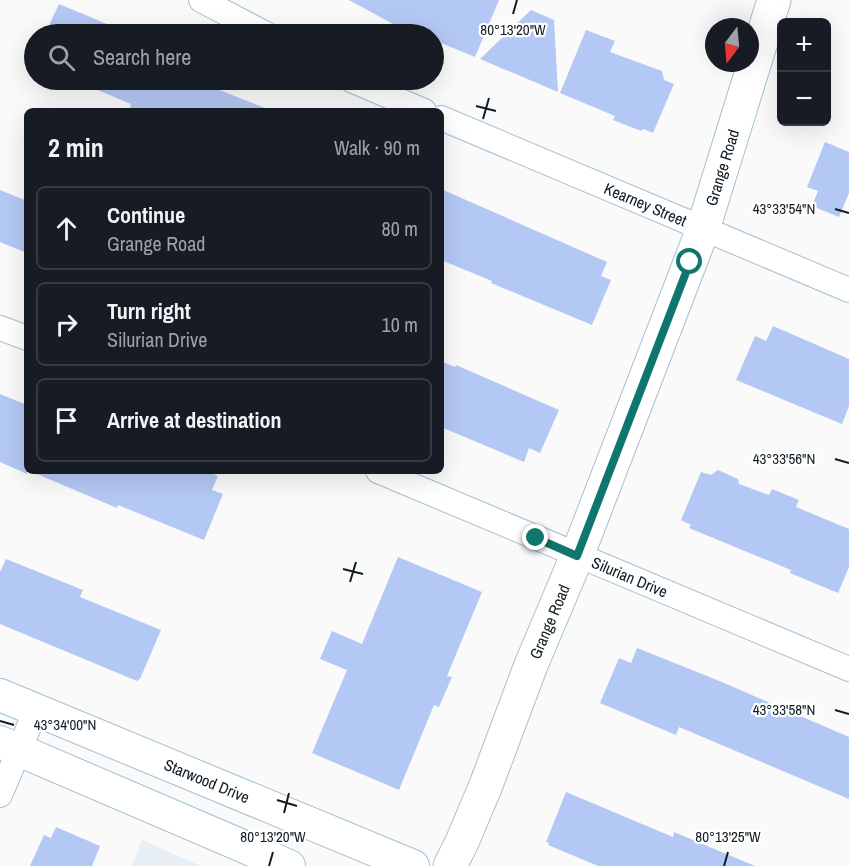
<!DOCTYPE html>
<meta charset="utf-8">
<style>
:root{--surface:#171b24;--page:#20242c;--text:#f1f3f6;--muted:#9ea1a6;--line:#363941}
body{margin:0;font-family:"Archivo Narrow",sans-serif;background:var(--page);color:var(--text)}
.controls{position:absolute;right:18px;top:18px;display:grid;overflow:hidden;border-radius:9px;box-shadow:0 6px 24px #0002}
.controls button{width:54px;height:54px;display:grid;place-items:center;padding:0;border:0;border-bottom:2px solid var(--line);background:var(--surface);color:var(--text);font:30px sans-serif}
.compass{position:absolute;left:705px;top:18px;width:54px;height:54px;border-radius:50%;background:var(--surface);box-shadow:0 6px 24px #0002;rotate:196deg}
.stop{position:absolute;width:18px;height:18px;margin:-14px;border:4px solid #0f766e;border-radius:50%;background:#fff}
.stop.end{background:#0f766e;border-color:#fff;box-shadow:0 2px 6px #0008}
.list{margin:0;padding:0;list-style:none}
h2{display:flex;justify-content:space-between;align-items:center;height:78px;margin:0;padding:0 24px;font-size:26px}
h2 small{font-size:20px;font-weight:400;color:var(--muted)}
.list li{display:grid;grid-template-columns:39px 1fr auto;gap:18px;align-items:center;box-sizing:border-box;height:84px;margin:0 12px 12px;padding:0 12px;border:2px solid var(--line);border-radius:9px}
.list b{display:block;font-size:22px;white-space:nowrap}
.list p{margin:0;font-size:20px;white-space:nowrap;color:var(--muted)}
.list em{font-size:20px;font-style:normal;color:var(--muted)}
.icon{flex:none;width:33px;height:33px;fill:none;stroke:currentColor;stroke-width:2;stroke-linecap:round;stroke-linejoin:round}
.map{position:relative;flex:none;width:849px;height:866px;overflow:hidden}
.search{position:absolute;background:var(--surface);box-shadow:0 6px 24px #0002;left:24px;top:24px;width:420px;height:66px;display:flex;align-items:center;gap:15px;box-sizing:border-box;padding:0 21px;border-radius:33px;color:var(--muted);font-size:22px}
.panel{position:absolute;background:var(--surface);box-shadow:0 6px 24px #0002;left:24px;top:108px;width:420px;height:366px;border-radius:9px}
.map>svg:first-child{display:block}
.built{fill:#e8f0f5}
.building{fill:#b4c8f5}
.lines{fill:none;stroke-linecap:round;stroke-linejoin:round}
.minor-casing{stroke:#a1c0d6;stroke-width:26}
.tertiary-casing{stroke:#a1c0d6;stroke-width:34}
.secondary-casing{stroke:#a1c0d6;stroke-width:35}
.minor{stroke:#fff;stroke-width:24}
.tertiary{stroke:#fff;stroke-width:32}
.secondary{stroke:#fff;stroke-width:33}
.route{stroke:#0f766e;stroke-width:8}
.ticks{fill:none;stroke:#101c23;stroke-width:2}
.labels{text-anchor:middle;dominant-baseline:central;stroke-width:4.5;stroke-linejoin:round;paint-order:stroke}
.street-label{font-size:16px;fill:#101c23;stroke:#fff}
.ticks-label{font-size:15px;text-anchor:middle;fill:#101c23;stroke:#fff;stroke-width:4.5;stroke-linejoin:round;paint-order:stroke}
</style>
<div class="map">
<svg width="849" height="866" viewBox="0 0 849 866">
<rect width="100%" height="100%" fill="#fafafa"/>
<path class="built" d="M142,840L201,866H132Z"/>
<g class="building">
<path d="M349,0H499L475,57L434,40V34H418L404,30Z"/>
<path d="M59,4L131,34H45Z"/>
<path d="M531,10L554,20L558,92L480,59Z"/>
<path d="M586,30L615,41L610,52L662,71L664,80L674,84L653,133L643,129L641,131L613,120L615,116L560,93Z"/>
<path d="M74,80H220L217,89L270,110L129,111L131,104Z"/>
<path d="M825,142L849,152V193L839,217L812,206L818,191L807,187Z"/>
<path d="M441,189L607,262L601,276L611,280L592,325L491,283L492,281L441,260Z"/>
<path d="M0,190L27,201V253L0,242Z"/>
<path d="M773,326L849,359V406L842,424L736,380L755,336L766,341Z"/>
<path d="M441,361L455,367L456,365L559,410L540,453L529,448L524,462L441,427Z"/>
<path d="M0,394L27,405V474L0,462Z"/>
<path d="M718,470L738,479L739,484L769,495L772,489L799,500L796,507L849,529V567L838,593L790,573L791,570L689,528L691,525L681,520L701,472L711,475Z"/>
<path d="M30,471H206L218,476L212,490L223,494L204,540L118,505L117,508Z"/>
<path d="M398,557L482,592L447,676L452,677L439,707L434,705L399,790L312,753L347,670L320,659L332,631L362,644Z"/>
<path d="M6,559L83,590L80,597L161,630L140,679H139L137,681L0,624V572Z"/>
<path d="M637,648L717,680L849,737V799L679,727L676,735L600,703L619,658L631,663Z"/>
<path d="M566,792L673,837L674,832L755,866H598L548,845L549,843L546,842Z"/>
<path d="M56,827L100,846L92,866H30L44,835L51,838Z"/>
</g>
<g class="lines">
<g class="minor-casing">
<g id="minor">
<path d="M201,0L266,34"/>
<path d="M351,80L424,111"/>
<path id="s1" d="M441,118L849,290"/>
<path d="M0,328L27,338"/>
<path id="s2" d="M378,471L849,669"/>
<path d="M0,795L36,710"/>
</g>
</g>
<g class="tertiary-casing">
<g id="tertiary">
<path id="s3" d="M0,695L413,866"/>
<path d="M0,742L289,866"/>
</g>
</g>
<g class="secondary-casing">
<g id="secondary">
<path id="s4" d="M450,866L462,842L486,785L531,665L577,556L703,229L774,0"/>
</g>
</g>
<use href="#minor" class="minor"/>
<use href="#tertiary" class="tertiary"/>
<use href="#secondary" class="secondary"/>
</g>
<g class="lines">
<path class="route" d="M536,538L577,556L690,262"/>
</g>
<path class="ticks" d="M513,14L517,0M476,106L496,111M483,119L489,98M835,209L849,213M835,459L849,463M343,569L363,574M350,582L356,562M835,710L849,714M0,721L14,725M277,800L297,806M284,813L289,793M269,866L273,852M724,866L728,852"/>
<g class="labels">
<g class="street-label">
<text stroke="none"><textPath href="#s4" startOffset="750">Grange Road</textPath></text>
<text stroke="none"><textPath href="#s1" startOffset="222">Kearney Street</textPath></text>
<text stroke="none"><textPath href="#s2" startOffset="273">Silurian Drive</textPath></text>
<text stroke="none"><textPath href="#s4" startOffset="264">Grange Road</textPath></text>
<text stroke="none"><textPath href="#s3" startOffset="224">Starwood Drive</textPath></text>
</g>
</g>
<g class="ticks-label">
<text x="513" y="35">80°13'20"W</text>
<text x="784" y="214">43°33'54"N</text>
<text x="784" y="464">43°33'56"N</text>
<text x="784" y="715">43°33'58"N</text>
<text x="65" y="730">43°34'00"N</text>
<text x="273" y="842">80°13'20"W</text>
<text x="728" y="842">80°13'25"W</text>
</g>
</svg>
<div class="controls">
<button>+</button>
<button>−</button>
</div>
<svg class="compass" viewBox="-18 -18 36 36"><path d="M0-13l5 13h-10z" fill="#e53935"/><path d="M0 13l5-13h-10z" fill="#9ea1a6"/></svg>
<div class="stop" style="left:690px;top:262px"></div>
<div class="stop end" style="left:536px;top:538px"></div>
<div class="search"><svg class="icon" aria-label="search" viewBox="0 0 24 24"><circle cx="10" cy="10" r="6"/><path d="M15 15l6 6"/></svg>Search here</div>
<section class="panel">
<h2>2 min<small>Walk · 90 m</small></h2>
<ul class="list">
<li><svg class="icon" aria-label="ahead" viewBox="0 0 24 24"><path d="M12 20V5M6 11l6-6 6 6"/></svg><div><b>Continue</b><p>Grange Road</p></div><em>80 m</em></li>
<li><svg class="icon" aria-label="right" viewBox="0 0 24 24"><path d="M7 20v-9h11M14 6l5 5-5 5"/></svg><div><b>Turn right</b><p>Silurian Drive</p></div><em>10 m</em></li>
<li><svg class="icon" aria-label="arrive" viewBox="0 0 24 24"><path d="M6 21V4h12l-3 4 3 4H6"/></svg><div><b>Arrive at destination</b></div></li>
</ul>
</section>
</div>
